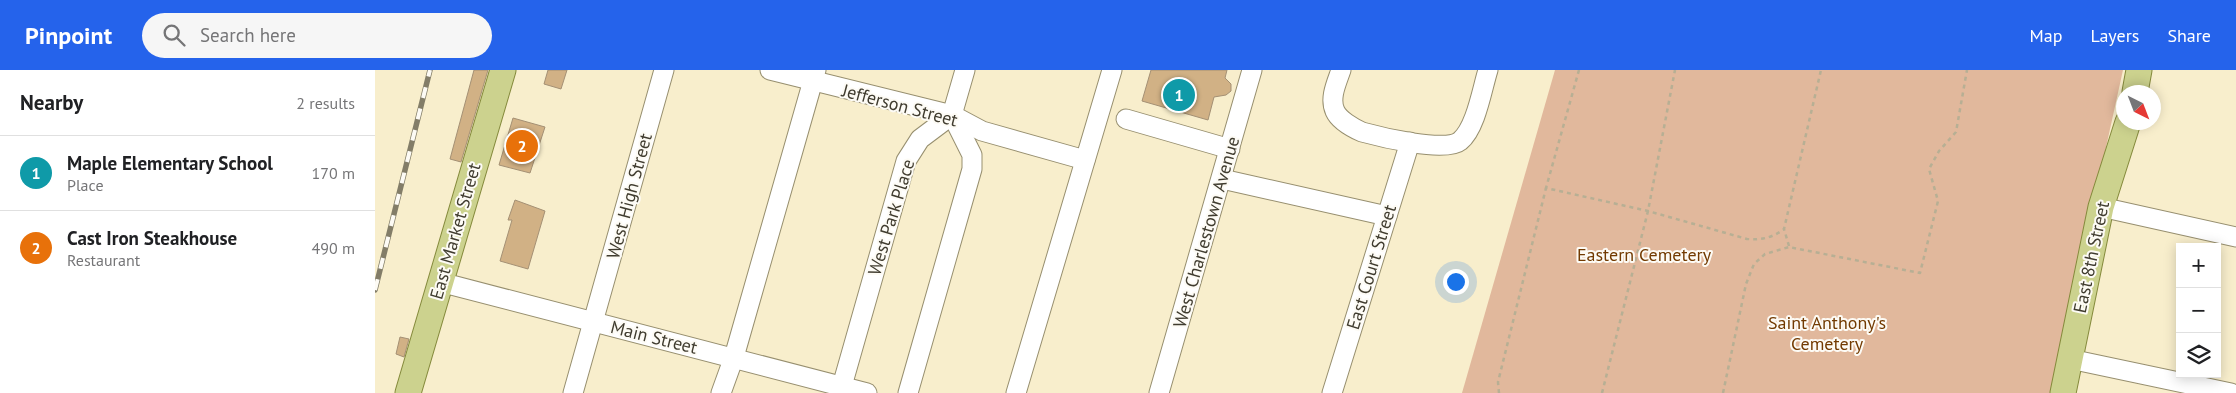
<!DOCTYPE html>
<meta charset="utf-8">
<style>
:root{--surface:#fff;--page:#f6f6f6;--text:#202124;--muted:#757577;--line:#e0e0e0;--accent:#2563eb}
body{margin:0;font-family:"PT Sans",sans-serif;background:var(--page);color:var(--text)}
.controls{position:absolute;right:15px;bottom:15px;display:grid;overflow:hidden;border-radius:0px;box-shadow:0 2px 12px #0003}
.controls button{width:45px;height:45px;display:grid;place-items:center;padding:0;border:0;border-bottom:1px solid var(--line);background:var(--surface);color:var(--text);font:25px sans-serif}
.compass{position:absolute;left:1741px;top:15px;width:45px;height:45px;border-radius:50%;background:var(--surface);box-shadow:0 2px 12px #0003;rotate:138deg}
.you{position:absolute;left:1080px;top:211px;width:18px;height:18px;margin:-12px;border:4px solid #fff;border-radius:50%;background:#1a73e8;box-shadow:0 0 0 8px #1a73e833}
.badge{display:grid;place-items:center;width:32px;height:32px;border-radius:50%;background:var(--accent);color:#fff;font-size:16px;font-weight:700}
.pin{position:absolute;translate:-50% -50%;border:2px solid #fff;box-shadow:0 1px 5px #0006}
.list{margin:0;padding:0;list-style:none}
h2{display:flex;justify-content:space-between;align-items:center;height:65px;margin:0;padding:0 20px;font-size:21px}
h2 small{font-size:16px;font-weight:400;color:var(--muted)}
.list li{display:grid;grid-template-columns:32px 1fr auto;gap:15px;align-items:center;box-sizing:border-box;height:75px;padding:0 20px;border-top:1px solid var(--line)}
.list b{display:block;font-size:19px;white-space:nowrap}
.list p{margin:0;font-size:16px;white-space:nowrap;color:var(--muted)}
.list em{font-size:16px;font-style:normal;color:var(--muted)}
.icon{flex:none;width:28px;height:28px;fill:none;stroke:currentColor;stroke-width:2;stroke-linecap:round;stroke-linejoin:round}
.map{position:relative;flex:none;width:1861px;height:323px;overflow:hidden}
header{display:flex;align-items:center;gap:30px;box-sizing:border-box;height:70px;padding:0 25px;background:var(--accent);color:#fff}
header strong{font-size:24px}
nav{display:flex;gap:28px;margin-inline-start:auto;font-size:18px}
.search{width:350px;height:45px;background:var(--page);display:flex;align-items:center;gap:12px;box-sizing:border-box;padding:0 18px;border-radius:28px;color:var(--muted);font-size:19px}
main{display:flex}
aside{flex:1;background:var(--surface)}
.map>svg:first-child{display:block}
.green{fill:#e1b89c}
.building{fill:#d1b185;stroke:#a49074}
.lines{fill:none;stroke-linecap:round;stroke-linejoin:round}
.minor-casing{stroke:#978f6f;stroke-width:21}
.major-casing{stroke:#858a3c;stroke-width:27}
.path{stroke:#b7af94;stroke-width:2.5;stroke-dasharray:4 4;stroke-linecap:butt}
.minor{stroke:#fff;stroke-width:19}
.major{stroke:#ccd28e;stroke-width:25}
.rail-casing{stroke:#837d68;stroke-width:5.5}
.rail{stroke:#fdfbf5;stroke-width:4;stroke-dasharray:11;stroke-linecap:butt}
.labels{text-anchor:middle;dominant-baseline:central;stroke-width:4;stroke-linejoin:round;paint-order:stroke}
.street-label{font-size:18px;fill:#403c2f;stroke:#fdfbf5}
.park-label{font-size:18px;fill:#723a01;stroke:#fdfbf5}
</style>
<header>
<strong>Pinpoint</strong>
<div class="search"><svg class="icon" aria-label="search" viewBox="0 0 24 24"><circle cx="10" cy="10" r="6"/><path d="M15 15l6 6"/></svg>Search here</div>
<nav><a>Map</a><a>Layers</a><a>Share</a></nav>
</header>
<main>
<aside>
<h2>Nearby<small>2 results</small></h2>
<ul class="list">
<li><span class="badge" style="background:#0f9aa8">1</span><div><b>Maple Elementary School</b><p>Place</p></div><em>170 m</em></li>
<li><span class="badge" style="background:#e8710a">2</span><div><b>Cast Iron Steakhouse</b><p>Restaurant</p></div><em>490 m</em></li>
</ul>
</aside>
<div class="map">
<svg width="1861" height="323" viewBox="0 0 1861 323">
<rect width="100%" height="100%" fill="#f8eecc"/>
<path class="green" d="M1180,0H1748L1677,323H1087Z"/>
<g class="building">
<path d="M99,0H113L86,92L75,89Z"/>
<path d="M173,0H192L186,19L169,14Z"/>
<path d="M776,0H852L850,8L856,14V21L851,25L839,27L833,50L767,31Z"/>
<path d="M138,48L170,57L155,103L124,95Z"/>
<path d="M140,130L170,141L153,199L125,191L137,150H133Z"/>
<path d="M25,267L34,269L29,287L21,284Z"/>
</g>
<g class="lines">
<g class="minor-casing">
<g id="minor">
<path d="M395,0L577,45L607,61L710,90"/>
<path d="M966,0C962,12 954,28 960,41C964,50 978,58 987,62C1005,67 1071,83 1085,71C1101,58 1107,19 1113,0"/>
<path d="M577,45L590,0"/>
<path d="M751,49L855,79"/>
<path d="M847,109L1012,146"/>
<path d="M1726,137L1861,167"/>
<path d="M65,212L492,323"/>
<path d="M1695,289L1856,323"/>
<path d="M198,323L289,0"/>
<path d="M346,323L359,287L441,0"/>
<path d="M465,323L531,91L545,69L577,45"/>
<path d="M533,323L597,99V85L577,45"/>
<path d="M641,323L737,0"/>
<path d="M784,323L877,0"/>
<path d="M957,323L1035,72"/>
</g>
</g>
<g class="major-casing">
<g id="major">
<path d="M1760,22L1764,0"/>
<path d="M33,323L128,0"/>
<path d="M1688,323L1726,137L1753,52"/>
</g>
</g>
<g class="path">
<path d="M1204,0L1171,118L1273,141L1372,169C1387,170 1397,168 1409,159"/>
<path d="M1414,176L1409,159L1446,0"/>
<path d="M1124,323L1123,312L1171,118"/>
<path d="M1227,323L1273,141L1300,0"/>
<path d="M1348,323L1371,214L1379,194L1390,184L1414,177L1545,203L1563,131L1554,99L1564,81L1581,62L1592,0"/>
</g>
<use href="#minor" class="minor"/>
<use href="#major" class="major"/>
<g class="rail-casing">
<path id="rail" d="M0,220L55,0"/>
</g>
<use href="#rail" class="rail"/>
</g>
<g class="labels">
<g class="street-label">
<text transform="translate(525 35) rotate(15)">Jefferson Street</text>
<text transform="translate(254 126) rotate(-75)">West High Street</text>
<text transform="translate(516 147) rotate(-73)">West Park Place</text>
<text transform="translate(80 161) rotate(-74)">East Market Street</text>
<text transform="translate(831 162) rotate(-74)">West Charlestown Avenue</text>
<text transform="translate(1716 187) rotate(-78)">East 8th Street</text>
<text transform="translate(996 197) rotate(-73)">East Court Street</text>
<text transform="translate(279 267) rotate(14)">Main Street</text>
</g>
<g class="park-label">
<text x="1269" y="184">Eastern Cemetery</text>
<text x="1452" y="252">Saint Anthony's<tspan x="1452" dy="21">Cemetery</tspan></text>
</g>
</g>
</svg>
<div class="controls">
<button>+</button>
<button>−</button>
<button><svg class="icon" aria-label="layers" viewBox="0 0 24 24"><path d="M12 4l9 5-9 5-9-5zM3 14l9 5 9-5"/></svg></button>
</div>
<svg class="compass" viewBox="-18 -18 36 36"><path d="M0-13l5 13h-10z" fill="#e53935"/><path d="M0 13l5-13h-10z" fill="#757577"/></svg>
<div class="you"></div>
<div class="pin badge" style="left:804px;top:25px;background:#0f9aa8">1</div>
<div class="pin badge" style="left:147px;top:76px;background:#e8710a">2</div>
</div>
</main>
